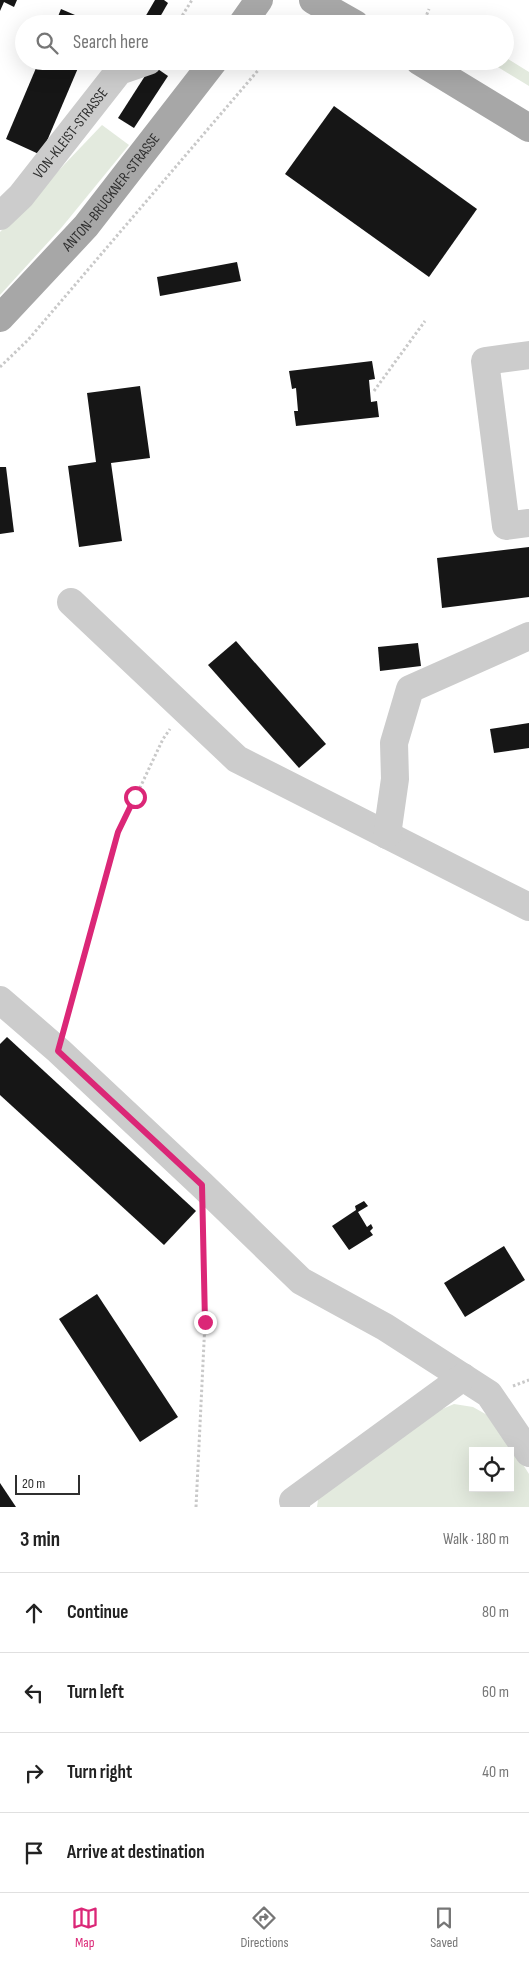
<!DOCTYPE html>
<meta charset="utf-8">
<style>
:root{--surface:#fff;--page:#f6f6f6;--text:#222;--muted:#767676;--line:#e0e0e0;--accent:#db2777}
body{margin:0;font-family:"Sofia Sans Condensed",sans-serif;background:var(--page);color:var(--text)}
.controls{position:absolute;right:15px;bottom:15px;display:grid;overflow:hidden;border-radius:0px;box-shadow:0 5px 20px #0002}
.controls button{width:45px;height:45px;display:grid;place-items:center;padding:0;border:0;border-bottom:1px solid var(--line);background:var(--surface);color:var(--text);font:25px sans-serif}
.scale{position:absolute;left:15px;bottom:12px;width:65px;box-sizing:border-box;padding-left:5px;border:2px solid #2f2f2f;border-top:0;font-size:14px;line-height:18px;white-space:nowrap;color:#2f2f2f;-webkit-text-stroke:4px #fff;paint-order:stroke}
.stop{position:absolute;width:15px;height:15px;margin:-11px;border:4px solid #db2777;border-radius:50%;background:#fff}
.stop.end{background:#db2777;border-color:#fff;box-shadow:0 1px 5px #0008}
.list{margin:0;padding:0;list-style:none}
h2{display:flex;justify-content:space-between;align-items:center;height:65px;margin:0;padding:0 20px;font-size:21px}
h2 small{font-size:16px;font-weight:400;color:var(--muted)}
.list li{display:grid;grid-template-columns:32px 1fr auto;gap:15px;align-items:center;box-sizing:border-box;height:80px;padding:0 20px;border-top:1px solid var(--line)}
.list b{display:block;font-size:19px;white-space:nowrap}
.list em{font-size:16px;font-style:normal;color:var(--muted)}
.icon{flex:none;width:28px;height:28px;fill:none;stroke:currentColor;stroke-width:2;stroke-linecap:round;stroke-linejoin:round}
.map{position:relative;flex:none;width:529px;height:1507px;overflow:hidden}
.search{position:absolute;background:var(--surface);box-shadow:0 5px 20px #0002;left:15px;right:15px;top:15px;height:55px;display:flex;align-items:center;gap:12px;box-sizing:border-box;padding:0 18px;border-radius:28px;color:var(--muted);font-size:19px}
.sheet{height:385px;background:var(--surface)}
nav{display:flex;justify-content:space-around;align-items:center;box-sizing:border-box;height:70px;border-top:1px solid var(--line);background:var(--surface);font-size:14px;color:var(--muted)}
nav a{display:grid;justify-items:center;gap:2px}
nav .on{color:var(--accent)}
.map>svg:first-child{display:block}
.green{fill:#e3eade;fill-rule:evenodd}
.building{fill:#161616}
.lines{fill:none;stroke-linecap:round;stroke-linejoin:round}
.path{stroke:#c9c9c9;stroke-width:3;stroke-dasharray:2.5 2.5;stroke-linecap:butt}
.minor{stroke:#ccc;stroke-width:28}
.major{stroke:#a7a7a7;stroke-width:28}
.route{stroke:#db2777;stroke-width:6}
.labels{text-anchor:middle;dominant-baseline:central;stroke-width:5;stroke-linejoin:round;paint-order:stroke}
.street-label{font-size:15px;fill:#2f2f2f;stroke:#fff}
</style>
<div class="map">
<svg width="529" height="1507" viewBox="0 0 529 1507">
<rect width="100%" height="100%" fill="#fff"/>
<g class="green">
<path d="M505,57L529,72V86L488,61H505Z"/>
<path d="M102,125L129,145L62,227L0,295V232Z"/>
<path d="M454,1404L473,1407L489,1416L501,1430L529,1474V1507H317L319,1493L433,1413ZM473,1451H510V1488H473Z"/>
</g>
<g class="building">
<path d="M0,0H17L14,7L4,2L0,11Z"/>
<path d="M155,0H164L168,3L156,24H141Z"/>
<path d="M61,9L96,24H55Z"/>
<path d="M39,61H81L41,155L6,139Z"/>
<path d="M152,65L168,76L134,128L118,118Z"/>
<path d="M334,106L477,209L429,277L285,174Z"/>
<path d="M237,262L241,281L160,296L157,277Z"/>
<path d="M372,361L375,379L369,380L371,402L377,401L379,417L296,426L294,411H298L296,388L292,389L289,371Z"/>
<path d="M140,386L150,458L111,463L122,541L79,547L68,466L96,462L87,393Z"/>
<path d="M0,467H6L14,532L0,534Z"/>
<path d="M529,547V597L442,608L437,558Z"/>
<path d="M236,641L326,744L299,768L208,665Z"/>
<path d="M418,643L421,666L380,671L378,647Z"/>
<path d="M529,723V748L494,753L490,729Z"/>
<path d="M7,1037L196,1211L164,1245L0,1095V1044Z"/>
<path d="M364,1201L368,1206L358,1212L367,1227L371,1224L373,1228L370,1231L373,1235L349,1250L332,1226L356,1210L355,1206Z"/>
<path d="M504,1246L525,1280L465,1317L444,1283Z"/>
<path d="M97,1294L178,1417L140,1442L59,1319Z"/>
<path d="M0,1483L16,1507H0Z"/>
</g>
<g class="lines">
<g class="path">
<path d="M177,24L192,0"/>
<path d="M423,24L429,9"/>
<path d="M0,367L28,340L266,61"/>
<path d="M374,391L425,321"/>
<path d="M65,1026L119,832L163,739L170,729"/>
<path d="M513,1386L529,1380"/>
<path d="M196,1507L205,1322L203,1221"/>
</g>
<g class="minor">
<path id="s1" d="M0,216L21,196L119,71L148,61"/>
<path d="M529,355L485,361L506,526L529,523"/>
<path d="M71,602L237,759L529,907"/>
<path d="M387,835L395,779L394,743L410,689L529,636"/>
<path d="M0,1000L59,1051L202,1185L301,1281L385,1327L489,1394L529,1453"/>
<path d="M296,1507L293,1501L463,1377"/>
</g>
<g class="major">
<path d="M313,0L355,24"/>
<path d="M242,24L259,0"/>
<path d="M419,61L529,128"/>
<path id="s2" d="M0,318L86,226L214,61"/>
</g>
</g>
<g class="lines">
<path class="route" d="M135,797L118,832L58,1051L202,1185L205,1322"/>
</g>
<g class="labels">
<g class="street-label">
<text stroke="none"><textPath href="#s1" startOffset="109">VON-KLEIST-STRASSE</textPath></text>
<text stroke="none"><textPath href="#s2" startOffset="168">ANTON-BRUCKNER-STRASSE</textPath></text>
</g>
</g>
</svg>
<div class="controls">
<button><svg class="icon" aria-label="locate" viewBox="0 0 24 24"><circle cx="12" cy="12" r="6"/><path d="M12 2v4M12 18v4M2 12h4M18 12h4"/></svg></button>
</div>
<div class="scale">20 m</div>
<div class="stop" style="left:135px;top:797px"></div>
<div class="stop end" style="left:205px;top:1322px"></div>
<div class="search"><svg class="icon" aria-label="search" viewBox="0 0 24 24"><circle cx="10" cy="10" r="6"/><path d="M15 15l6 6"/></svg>Search here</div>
</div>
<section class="sheet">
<h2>3 min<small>Walk · 180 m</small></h2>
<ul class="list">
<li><svg class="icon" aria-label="ahead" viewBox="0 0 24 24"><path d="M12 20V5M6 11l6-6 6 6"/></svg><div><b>Continue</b></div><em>80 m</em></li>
<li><svg class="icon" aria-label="left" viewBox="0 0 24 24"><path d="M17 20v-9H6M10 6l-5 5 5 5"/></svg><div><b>Turn left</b></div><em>60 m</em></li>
<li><svg class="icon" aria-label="right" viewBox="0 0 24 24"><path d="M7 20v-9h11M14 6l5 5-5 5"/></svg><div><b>Turn right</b></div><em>40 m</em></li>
<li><svg class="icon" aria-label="arrive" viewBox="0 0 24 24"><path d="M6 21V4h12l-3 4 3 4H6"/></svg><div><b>Arrive at destination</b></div></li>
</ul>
</section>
<nav>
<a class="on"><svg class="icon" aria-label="map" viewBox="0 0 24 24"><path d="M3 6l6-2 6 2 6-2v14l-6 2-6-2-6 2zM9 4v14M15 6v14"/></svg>Map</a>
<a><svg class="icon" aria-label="directions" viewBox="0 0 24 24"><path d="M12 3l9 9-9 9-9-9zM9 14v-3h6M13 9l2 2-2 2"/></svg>Directions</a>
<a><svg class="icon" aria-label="saved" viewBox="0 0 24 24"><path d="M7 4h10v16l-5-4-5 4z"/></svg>Saved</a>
</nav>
